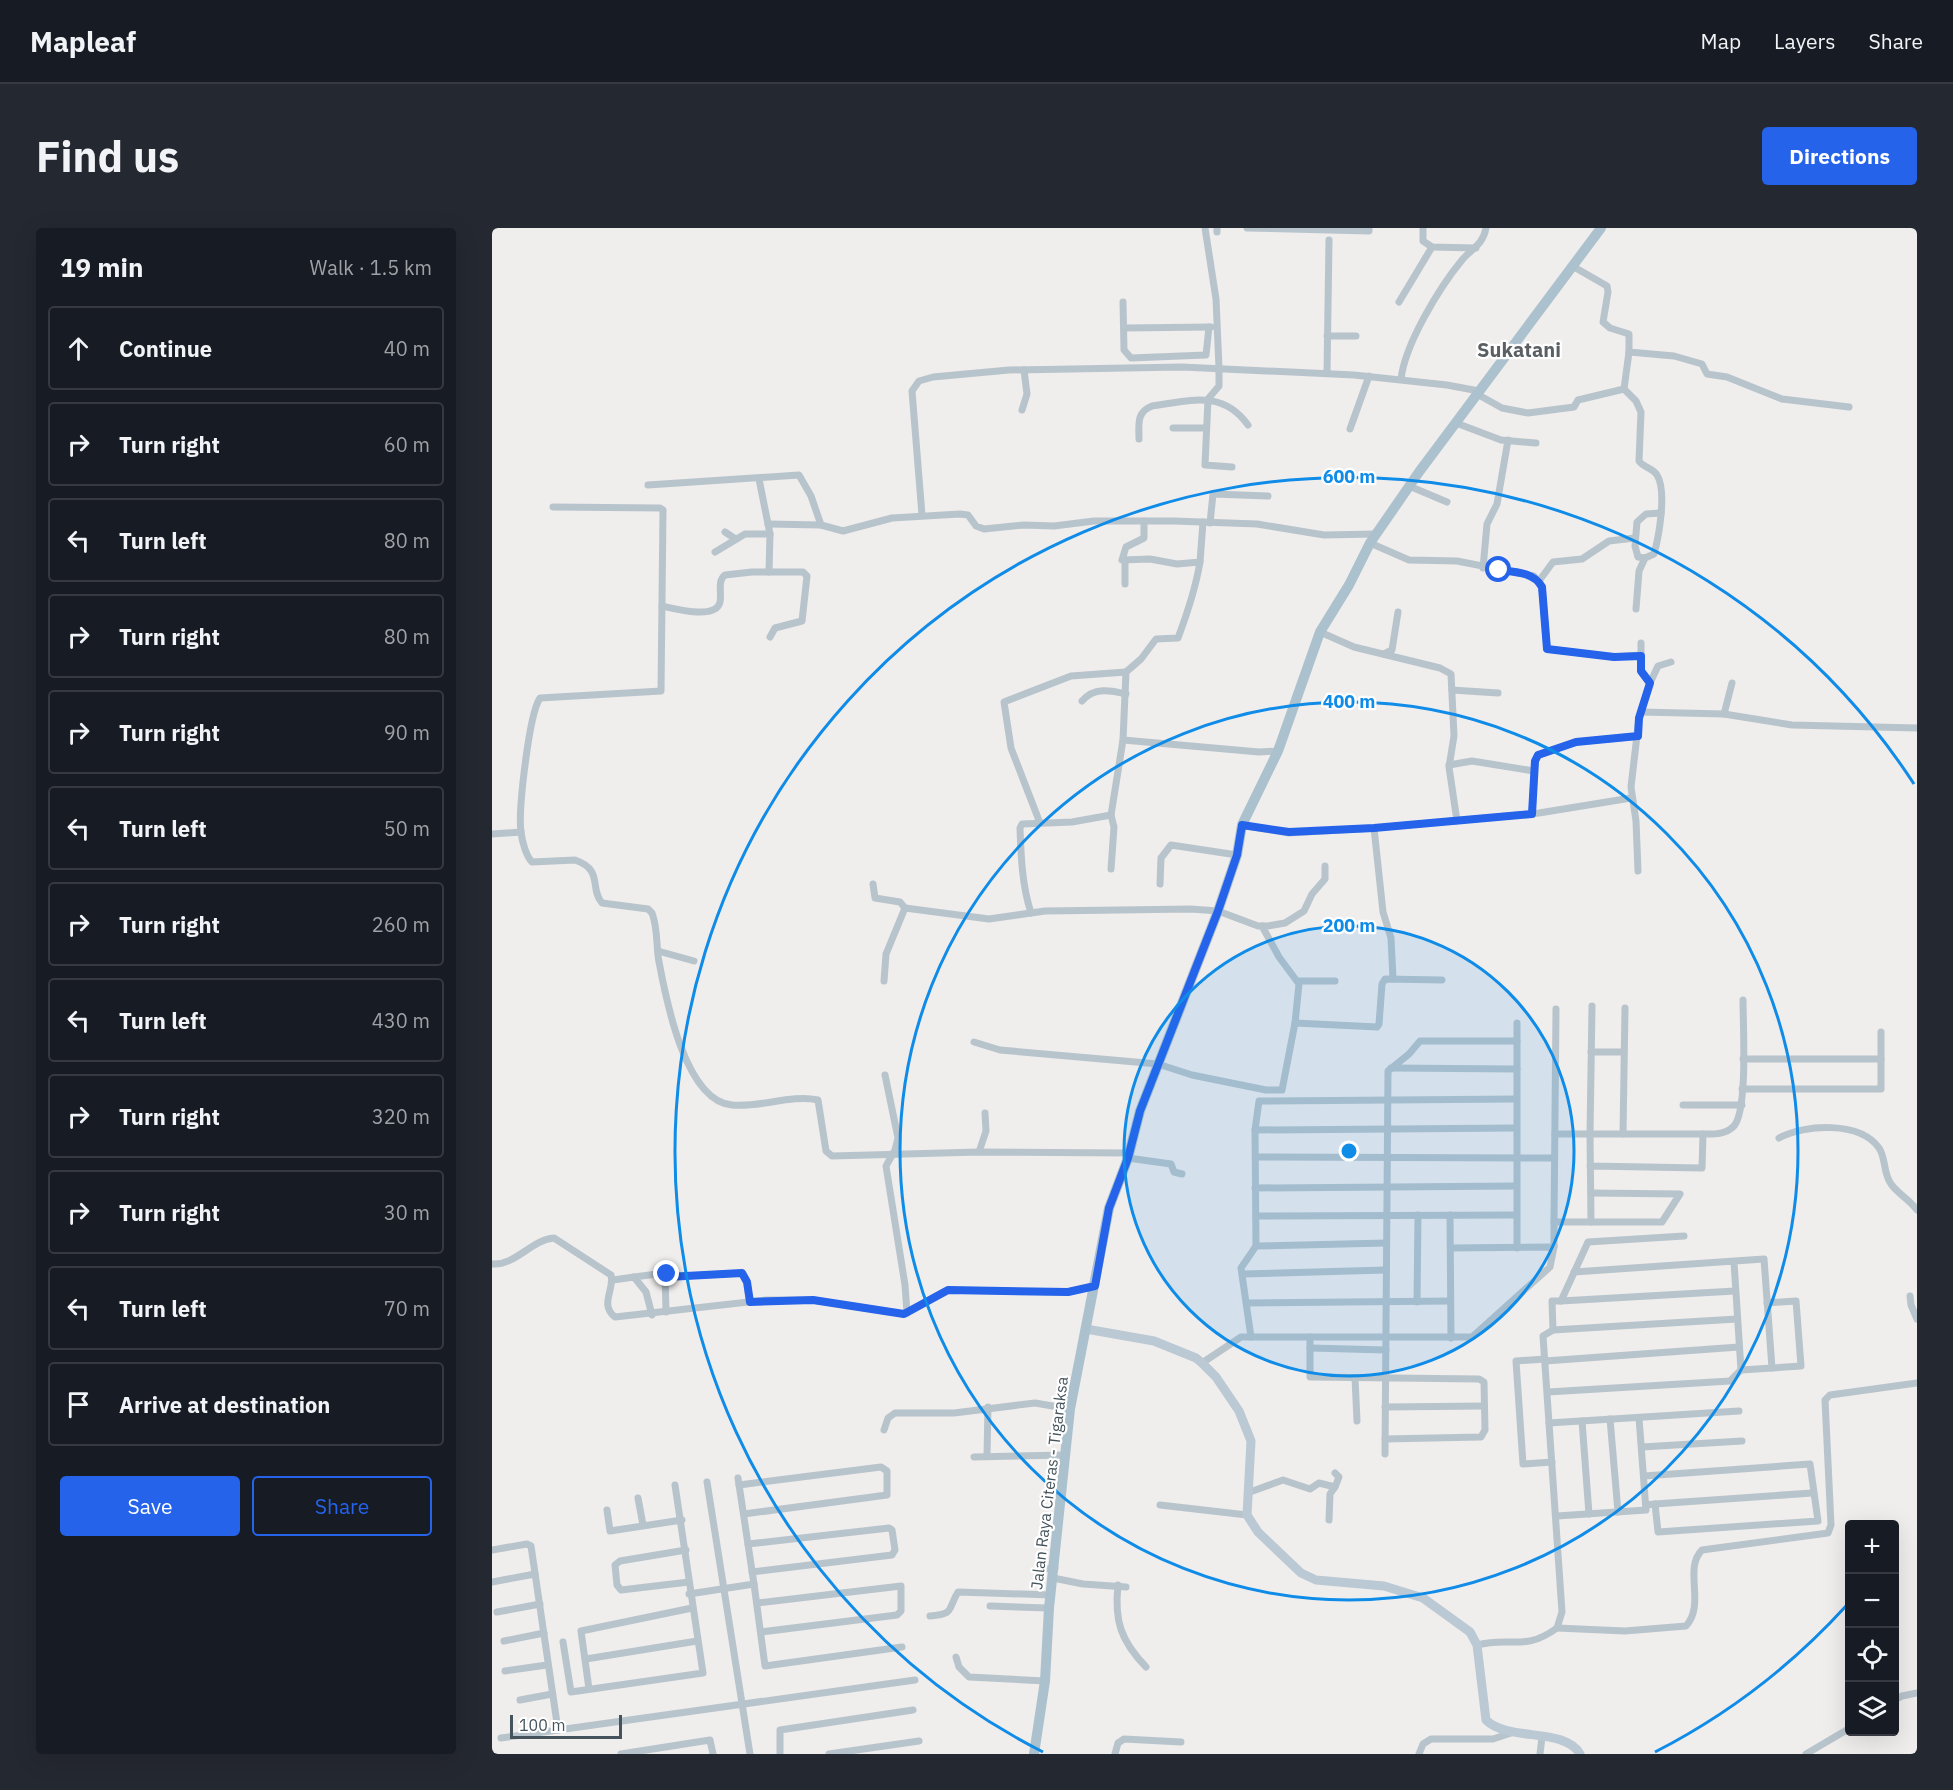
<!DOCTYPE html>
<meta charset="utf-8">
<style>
:root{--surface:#171b24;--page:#242831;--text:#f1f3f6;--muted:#9ea1a6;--line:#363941;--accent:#2563eb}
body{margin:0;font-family:"IBM Plex Sans",sans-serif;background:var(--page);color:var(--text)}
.controls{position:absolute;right:18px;bottom:18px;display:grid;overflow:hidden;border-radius:6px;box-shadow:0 6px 24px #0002}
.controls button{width:54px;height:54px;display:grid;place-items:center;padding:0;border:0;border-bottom:2px solid var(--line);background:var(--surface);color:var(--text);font:30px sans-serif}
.scale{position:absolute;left:18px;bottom:15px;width:112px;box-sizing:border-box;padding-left:6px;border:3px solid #45545c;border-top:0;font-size:16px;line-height:21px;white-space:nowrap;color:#45545c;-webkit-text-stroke:4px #fff;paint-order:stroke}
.stop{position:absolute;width:18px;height:18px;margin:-14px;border:4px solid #2563eb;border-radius:50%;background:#fff}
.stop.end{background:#2563eb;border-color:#fff;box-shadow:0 2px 6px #0008}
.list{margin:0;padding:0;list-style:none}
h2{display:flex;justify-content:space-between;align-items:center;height:78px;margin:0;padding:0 24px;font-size:26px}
h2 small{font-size:20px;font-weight:400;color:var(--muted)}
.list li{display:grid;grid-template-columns:39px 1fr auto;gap:18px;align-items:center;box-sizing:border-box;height:84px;margin:0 12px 12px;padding:0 12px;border:2px solid var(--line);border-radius:6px}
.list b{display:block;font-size:22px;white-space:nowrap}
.list em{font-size:20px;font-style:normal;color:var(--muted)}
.actions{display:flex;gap:12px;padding:18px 24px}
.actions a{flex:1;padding:14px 0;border:2px solid var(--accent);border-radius:6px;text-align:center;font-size:21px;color:var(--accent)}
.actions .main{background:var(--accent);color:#fff}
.icon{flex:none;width:33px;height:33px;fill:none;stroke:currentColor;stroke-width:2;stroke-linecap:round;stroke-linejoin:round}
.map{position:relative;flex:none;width:1425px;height:1526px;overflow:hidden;border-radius:6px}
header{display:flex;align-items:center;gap:36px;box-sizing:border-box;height:84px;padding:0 30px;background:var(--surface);border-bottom:2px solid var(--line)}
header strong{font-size:28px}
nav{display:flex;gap:33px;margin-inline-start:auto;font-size:21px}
.intro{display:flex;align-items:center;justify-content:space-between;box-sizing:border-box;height:144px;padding:0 36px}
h1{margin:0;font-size:42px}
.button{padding:15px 27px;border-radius:6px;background:var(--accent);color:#fff;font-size:21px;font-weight:700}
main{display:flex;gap:36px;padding:0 36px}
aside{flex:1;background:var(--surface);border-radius:6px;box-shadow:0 6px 24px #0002}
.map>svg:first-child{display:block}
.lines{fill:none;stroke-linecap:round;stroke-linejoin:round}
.street{stroke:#b8c4cc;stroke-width:7}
.secondary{stroke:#bac9d3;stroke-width:9}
.primary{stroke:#abc2ce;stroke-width:10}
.route{stroke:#2563eb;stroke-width:8}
.ring{fill:none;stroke:#0f8be8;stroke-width:3}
.labels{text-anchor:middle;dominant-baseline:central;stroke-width:4.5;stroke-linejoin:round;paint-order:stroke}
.street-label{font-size:16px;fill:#45545c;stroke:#fff}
.quarter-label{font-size:20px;font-weight:bold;fill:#5a5f63;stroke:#fff}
.centre{fill:#0f8be8;stroke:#fff;stroke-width:3}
.ring-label{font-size:18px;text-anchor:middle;font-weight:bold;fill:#0f8be8;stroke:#fff;stroke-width:4.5;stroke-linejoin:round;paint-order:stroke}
</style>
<header>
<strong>Mapleaf</strong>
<nav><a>Map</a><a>Layers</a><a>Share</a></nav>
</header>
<div class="intro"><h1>Find us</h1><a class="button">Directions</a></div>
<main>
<aside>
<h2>19 min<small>Walk · 1.5 km</small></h2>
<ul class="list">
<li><svg class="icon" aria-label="ahead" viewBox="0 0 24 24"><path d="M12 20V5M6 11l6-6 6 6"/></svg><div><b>Continue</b></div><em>40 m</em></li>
<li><svg class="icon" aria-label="right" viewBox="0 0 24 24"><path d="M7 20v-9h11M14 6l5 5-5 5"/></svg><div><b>Turn right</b></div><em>60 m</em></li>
<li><svg class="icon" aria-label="left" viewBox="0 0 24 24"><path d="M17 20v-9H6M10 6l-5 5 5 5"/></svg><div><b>Turn left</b></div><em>80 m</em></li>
<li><svg class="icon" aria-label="right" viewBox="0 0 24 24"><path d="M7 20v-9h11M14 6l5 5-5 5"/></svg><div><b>Turn right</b></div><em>80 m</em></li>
<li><svg class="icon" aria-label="right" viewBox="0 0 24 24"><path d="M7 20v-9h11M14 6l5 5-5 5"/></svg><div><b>Turn right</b></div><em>90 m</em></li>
<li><svg class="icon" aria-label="left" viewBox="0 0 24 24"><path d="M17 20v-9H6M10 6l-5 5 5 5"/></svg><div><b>Turn left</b></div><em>50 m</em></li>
<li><svg class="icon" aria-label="right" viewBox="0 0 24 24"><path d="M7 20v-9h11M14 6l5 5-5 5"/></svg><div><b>Turn right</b></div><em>260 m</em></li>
<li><svg class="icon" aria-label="left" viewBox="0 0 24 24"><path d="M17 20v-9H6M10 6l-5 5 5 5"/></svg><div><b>Turn left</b></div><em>430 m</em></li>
<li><svg class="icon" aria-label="right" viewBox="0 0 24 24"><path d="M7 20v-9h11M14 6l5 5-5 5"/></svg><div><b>Turn right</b></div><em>320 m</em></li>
<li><svg class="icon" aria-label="right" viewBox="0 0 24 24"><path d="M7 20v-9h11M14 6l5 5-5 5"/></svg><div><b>Turn right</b></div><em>30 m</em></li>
<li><svg class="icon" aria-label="left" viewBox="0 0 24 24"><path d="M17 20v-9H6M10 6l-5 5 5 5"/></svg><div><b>Turn left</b></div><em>70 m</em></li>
<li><svg class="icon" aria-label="arrive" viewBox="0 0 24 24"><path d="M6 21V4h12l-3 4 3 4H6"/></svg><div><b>Arrive at destination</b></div></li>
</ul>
<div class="actions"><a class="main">Save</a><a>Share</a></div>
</aside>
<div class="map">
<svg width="1425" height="1526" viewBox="0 0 1425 1526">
<rect width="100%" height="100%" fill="#f0eded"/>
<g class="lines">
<g class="street">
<path d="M713,0L724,71L727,140V158L716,171L713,237L740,239"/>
<path d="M725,0V4"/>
<path d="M755,0L877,3V0"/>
<path d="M931,0V13L940,19L984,20"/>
<path d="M1082,39L1115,58L1116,64L1111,94L1118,100L1137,106V124L1182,128L1210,136L1215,146L1235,149L1290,171L1357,179"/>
<path d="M631,74L632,122L639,130L714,127L717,99"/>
<path d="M907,74L940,19"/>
<path d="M632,100L719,99"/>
<path d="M835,108H864"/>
<path d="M1137,124L1132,161L1144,173L1149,184L1147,233C1152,240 1161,240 1165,247C1175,263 1167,308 1162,326L1153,330L1147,343L1144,381"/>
<path d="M835,145L837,12"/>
<path d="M909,151C913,116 947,60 970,32C980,20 991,17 994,0"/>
<path d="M985,166L1010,180L1036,185L1082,179L1086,172L1132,161"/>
<path d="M530,182L535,166L532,142"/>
<path d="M964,195L1009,212L1044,215"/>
<path d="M681,200H714"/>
<path d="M858,201L877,148"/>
<path d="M647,211C647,197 644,184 660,178C698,173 730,161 756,197"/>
<path d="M267,251L278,306L277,344"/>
<path d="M156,257L307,247L319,268L329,297"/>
<path d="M917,258L955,274"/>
<path d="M61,279L168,280L171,282L169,463L48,470C37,486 26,583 29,604C30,613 34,628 40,634L83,632C112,642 97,660 110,675L156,681L160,685C166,700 164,718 167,734C174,771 193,873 240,877C268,880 299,866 326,872L334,923L340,928L487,924L636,925"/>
<path d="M430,287L420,163L427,153L441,149L517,142L690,139L862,147L955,157L987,163"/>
<path d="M652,293V310L634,319L630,332L658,331L685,336L708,334L711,294"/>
<path d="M718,295L721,266L776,268"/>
<path d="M276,296L329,297L351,303L400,290L468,286L476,287L484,298L492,301L532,297L562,298L602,293H682L765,296L832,307L884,306"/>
<path d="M233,304L242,310"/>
<path d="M878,315L917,332L965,333L1042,348L1050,359L1055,421L1122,429L1149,427"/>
<path d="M223,324L253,306H278"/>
<path d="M1153,330L1146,329L1143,318L1145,294L1154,286L1169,285"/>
<path d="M991,340L995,296L1005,276L1016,212"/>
<path d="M1047,353L1061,334L1090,331L1117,313L1143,310"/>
<path d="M633,356V332"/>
<path d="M170,378C183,381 224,392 228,374C230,364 225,353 233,347L260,344H311L315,348L310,393L283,400L278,409"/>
<path d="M828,404L862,419L948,440L959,446L962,508L957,539L965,593"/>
<path d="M892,426L900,422L906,384"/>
<path d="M1158,455L1166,438L1179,434"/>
<path d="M960,462L1006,465"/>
<path d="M590,473C602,459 618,462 634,466"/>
<path d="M1149,484L1232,486L1300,497L1425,500"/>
<path d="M1232,486L1240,455"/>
<path d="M631,512L767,524L786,523"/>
<path d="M957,537L980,533L1042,543"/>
<path d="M1040,586L1043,533L1046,527L1085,514L1146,508"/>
<path d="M548,595L519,520L512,474L579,448L634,444"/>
<path d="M750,597L797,605L882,600L1047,585L1139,570"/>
<path d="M882,600L891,684L899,710L901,751"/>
<path d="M0,606L29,604"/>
<path d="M619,641L622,599L619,587L631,512L634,444L649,431L664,411L686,410C695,386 704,358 708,334"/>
<path d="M1146,643L1144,593L1139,559L1147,490L1158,455L1149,443V415"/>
<path d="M381,656L383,670L408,674L413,680"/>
<path d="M668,656L669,630L679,617L745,627"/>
<path d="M539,685C530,657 529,629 528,600L530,596L580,594L619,587"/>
<path d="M166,723L202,733"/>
<path d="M392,753L394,726L413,680L497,691L553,683L699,681L726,683L766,698H776L793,695L812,683L820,666L833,651V638"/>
<path d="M807,753H843"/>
<path d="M803,795L885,799L887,796L890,756L893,751L950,752"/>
<path d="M1025,795V1020"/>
<path d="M482,814L508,822L666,836L700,847L774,862H790L803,795L807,756L787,729L770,698"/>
<path d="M1099,824H1132"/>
<path d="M1251,831H1389"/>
<path d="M899,840L1025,841"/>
<path d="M393,847L406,910L403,922L394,938L413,1057L415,1085"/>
<path d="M1250,861H1389V804"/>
<path d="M1191,877H1250"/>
<path d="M763,902L1024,900"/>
<path d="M1063,906H1098L1100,778"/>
<path d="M1131,906L1133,780"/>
<path d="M1211,906C1222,906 1233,907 1242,898C1256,882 1251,797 1251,772"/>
<path d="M1287,910C1313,896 1368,893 1387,920C1394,930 1391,945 1399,956C1405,965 1418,972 1425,982"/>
<path d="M487,924L494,903L493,885"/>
<path d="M764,929L1061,930"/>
<path d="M636,930L679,936L682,944L690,946"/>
<path d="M1098,938L1210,940L1211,906H1098L1099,994"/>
<path d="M763,960L1024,958"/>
<path d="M958,987L959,1110"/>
<path d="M764,988L1024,987"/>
<path d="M1062,994L1064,781"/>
<path d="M764,1018L763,902L767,873L1024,871"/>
<path d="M1062,1019V994H1170L1188,966L1099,965"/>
<path d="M0,1036C23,1038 39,1012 62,1010L119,1047C123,1061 107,1077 123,1089L274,1072H321L412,1086L456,1062L576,1064L603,1058"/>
<path d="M1082,1044L1272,1031L1280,1140L1249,1142L1242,1034"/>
<path d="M751,1046L894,1042"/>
<path d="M142,1049L173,1045L174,1084"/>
<path d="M175,1049L250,1045L255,1054L258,1074"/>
<path d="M121,1052L142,1049L154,1064L160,1087"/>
<path d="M1418,1068L1419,1077L1425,1091"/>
<path d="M1069,1073L1243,1063"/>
<path d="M925,1074L926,987"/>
<path d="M755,1075L958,1073"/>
<path d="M1275,1075L1304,1073L1309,1138L1280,1140"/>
<path d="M1061,1102L1060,1073H1069L1096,1014L1192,1008"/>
<path d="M759,1109L749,1040L764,1018L894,1015"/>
<path d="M818,1109V1149L987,1151L992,1154L993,1202L989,1209L893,1211"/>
<path d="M818,1120L894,1122"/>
<path d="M1053,1131L1024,1133L1031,1236L1060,1234"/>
<path d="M1053,1133L1247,1119"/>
<path d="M710,1135L749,1109H980L1058,1039L1062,1019L959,1020"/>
<path d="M863,1150L865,1193"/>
<path d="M1056,1164L1238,1153L1249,1142"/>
<path d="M893,1179L992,1178"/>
<path d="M1118,1191L1126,1284"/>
<path d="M1090,1193L1097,1286"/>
<path d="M1057,1195L1247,1183"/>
<path d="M392,1202L396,1190L403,1185H462L543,1175L578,1181"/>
<path d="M1150,1219L1250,1213"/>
<path d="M893,1226L896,843L917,826L928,813H1025"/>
<path d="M495,1227L496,1179"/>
<path d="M482,1229L574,1227"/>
<path d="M1152,1248L1318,1236L1326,1293L1166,1304L1163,1276L1154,1277"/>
<path d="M215,1254L258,1526"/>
<path d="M247,1257L389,1239L395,1243V1267L252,1286"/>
<path d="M843,1259L847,1249L843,1245"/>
<path d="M758,1264L791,1252L818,1261L827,1255L843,1259L838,1266L837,1292"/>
<path d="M146,1270L151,1297"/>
<path d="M1163,1276L1320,1265"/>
<path d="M668,1277L755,1287"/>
<path d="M115,1282L118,1303L190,1292"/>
<path d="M1065,1288L1154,1282L1147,1190"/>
<path d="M256,1316L397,1300L400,1302L403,1322L400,1327L260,1344"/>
<path d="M0,1322L35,1316L39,1318L66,1502"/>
<path d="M194,1322L128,1333L123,1337L125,1357L129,1362L197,1354"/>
<path d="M547,1341L563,1340"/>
<path d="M561,1350L591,1356L634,1359"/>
<path d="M0,1354L43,1346"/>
<path d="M262,1356L273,1438L410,1419"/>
<path d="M626,1357C622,1393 629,1413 654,1439"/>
<path d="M197,1366L262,1356L246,1250"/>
<path d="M265,1375L409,1358V1383L405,1387L269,1404"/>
<path d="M498,1378L557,1380"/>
<path d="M5,1384L48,1376"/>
<path d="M438,1388C463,1386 455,1382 466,1364L559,1367"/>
<path d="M1065,1400L1133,1403L1194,1398C1214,1376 1191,1341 1210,1322L1336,1305L1339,1297L1333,1172L1338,1167L1425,1155"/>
<path d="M12,1413L52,1405"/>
<path d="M71,1414L79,1464L211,1445L183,1257"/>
<path d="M985,1417C1020,1408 1032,1424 1065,1400L1070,1384L1051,1108L1061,1102L1245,1091"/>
<path d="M464,1429L467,1439L477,1449L553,1453"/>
<path d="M94,1431L205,1413"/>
<path d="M13,1443L55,1437"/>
<path d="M97,1461L89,1403L200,1380"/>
<path d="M28,1472L60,1466"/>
<path d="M1402,1472L1410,1468L1425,1465"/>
<path d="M9,1510L423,1452"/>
<path d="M129,1526L218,1512L221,1526"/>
<path d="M288,1526V1502L421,1482"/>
<path d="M337,1526L427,1513"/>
<path d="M623,1526L626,1515L632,1511L689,1514"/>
<path d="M927,1526L931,1516L939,1511H1001L1022,1504"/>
<path d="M1048,1526L1050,1509"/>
<path d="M1314,1526L1358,1500"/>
</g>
<path class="secondary" d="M594,1101L662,1113L704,1130L710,1135L724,1149L747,1183L759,1213L755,1287L766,1304L809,1345L824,1352L892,1358L931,1370L978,1404L985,1417L994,1492C1016,1514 1073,1499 1088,1526"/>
<path class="primary" d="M542,1526L553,1453L557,1380L578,1181L617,980L636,930L648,883L726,683L745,627L750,597L786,523L828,404L857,357L878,315L927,244L1109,0"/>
</g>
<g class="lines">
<path class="route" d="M175,1046V1049L250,1045L255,1054L258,1074L321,1072L412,1086L456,1062L576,1064L603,1058L617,980L636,930L648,883L726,683L745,627L750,597L797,604L882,600L1040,586L1043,533L1046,527L1084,514L1146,508L1147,490L1158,455L1149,443V428L1122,429L1055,421L1050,359C1042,344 1023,344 1007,342"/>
</g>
<circle cx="857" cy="923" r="225" fill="#0f8be8" fill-opacity=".12"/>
<g class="ring">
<circle cx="857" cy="923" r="225"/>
<circle cx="857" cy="923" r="449"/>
<path d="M1354 1378A674 674 0 0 1 1163 1524M551 1524A674 674 0 1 1 1422 556"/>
</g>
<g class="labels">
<g class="street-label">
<text transform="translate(557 1255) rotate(-83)">Jalan Raya Citeras - Tigaraksa</text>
</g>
<g class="quarter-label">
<text x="1027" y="121">Sukatani</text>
</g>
</g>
<circle cx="857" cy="923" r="9" class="centre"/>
<g class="ring-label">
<text x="857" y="255">600 m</text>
<text x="857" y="480">400 m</text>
<text x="857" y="704">200 m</text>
</g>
</svg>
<div class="controls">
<button>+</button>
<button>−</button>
<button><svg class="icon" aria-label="locate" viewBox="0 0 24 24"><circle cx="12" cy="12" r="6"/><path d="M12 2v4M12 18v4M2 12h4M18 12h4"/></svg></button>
<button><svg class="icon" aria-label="layers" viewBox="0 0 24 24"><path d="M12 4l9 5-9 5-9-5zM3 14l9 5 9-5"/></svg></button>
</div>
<div class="scale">100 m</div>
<div class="stop" style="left:1007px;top:342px"></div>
<div class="stop end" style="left:175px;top:1046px"></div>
</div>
</main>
